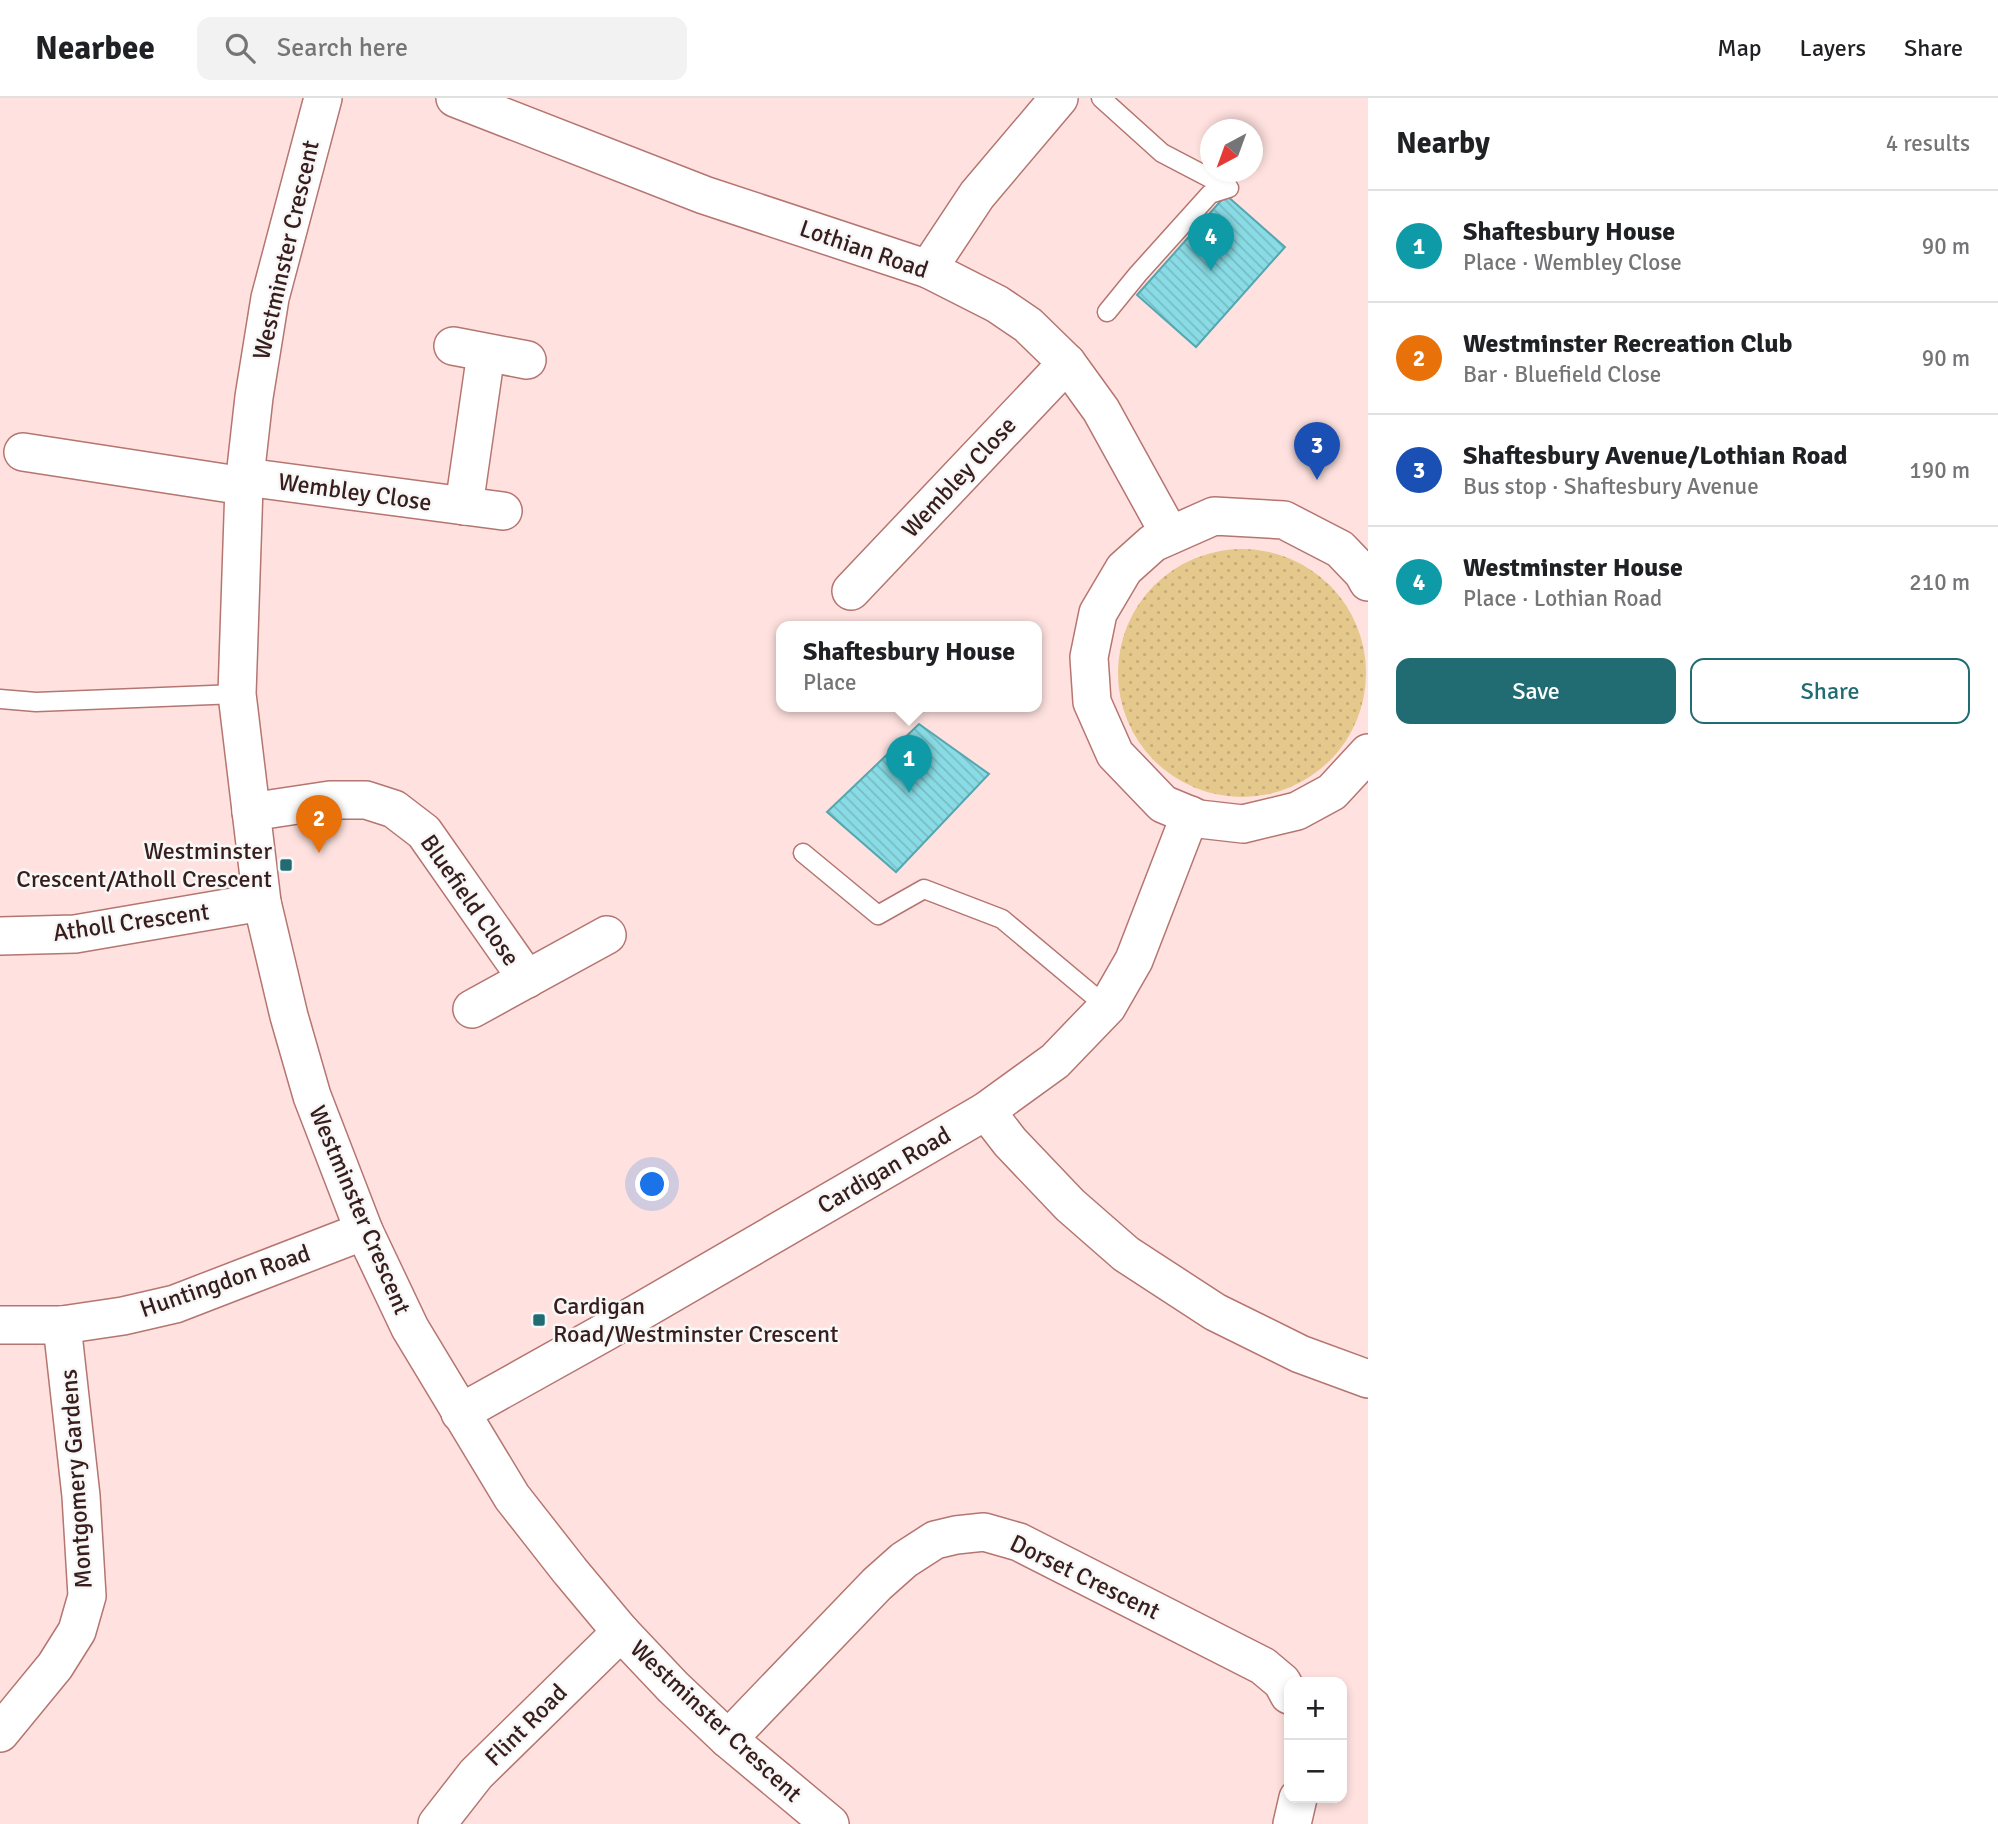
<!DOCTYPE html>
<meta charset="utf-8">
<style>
:root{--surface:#fff;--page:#f2f2f2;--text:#202124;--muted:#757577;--line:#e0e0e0;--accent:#216c73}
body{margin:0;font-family:Signika,sans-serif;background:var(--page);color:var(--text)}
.controls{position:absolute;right:21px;bottom:21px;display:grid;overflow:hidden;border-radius:14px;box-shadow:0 4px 10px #0003}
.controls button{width:63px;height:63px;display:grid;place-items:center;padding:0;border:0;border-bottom:2px solid var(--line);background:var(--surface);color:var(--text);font:35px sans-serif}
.compass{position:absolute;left:1200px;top:21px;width:63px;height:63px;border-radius:50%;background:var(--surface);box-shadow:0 4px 10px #0003;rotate:221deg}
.you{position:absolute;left:653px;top:1087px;width:24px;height:24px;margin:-18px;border:5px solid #fff;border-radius:50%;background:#1a73e8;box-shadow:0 0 0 10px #1a73e833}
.badge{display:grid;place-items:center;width:46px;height:46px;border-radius:50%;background:var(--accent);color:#fff;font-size:23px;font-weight:700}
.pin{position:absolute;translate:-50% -58px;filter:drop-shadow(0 2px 4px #0008)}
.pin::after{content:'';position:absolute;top:37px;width:24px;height:21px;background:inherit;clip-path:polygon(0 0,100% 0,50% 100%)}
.popup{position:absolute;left:776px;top:523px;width:266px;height:91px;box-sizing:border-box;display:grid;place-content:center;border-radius:14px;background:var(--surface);filter:drop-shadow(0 2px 5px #0005);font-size:23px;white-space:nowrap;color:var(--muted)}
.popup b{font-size:26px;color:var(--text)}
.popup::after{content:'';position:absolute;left:50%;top:100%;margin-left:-14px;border:14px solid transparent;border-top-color:var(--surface)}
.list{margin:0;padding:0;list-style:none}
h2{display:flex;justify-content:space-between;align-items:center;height:91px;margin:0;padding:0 28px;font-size:30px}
h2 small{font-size:23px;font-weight:400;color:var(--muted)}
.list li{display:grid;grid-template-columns:46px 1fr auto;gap:21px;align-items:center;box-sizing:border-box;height:112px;padding:0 28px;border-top:2px solid var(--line)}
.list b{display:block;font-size:26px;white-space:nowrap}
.list p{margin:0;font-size:23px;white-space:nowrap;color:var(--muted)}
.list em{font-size:23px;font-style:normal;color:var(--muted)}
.actions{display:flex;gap:14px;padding:21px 28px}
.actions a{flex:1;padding:16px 0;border:2px solid var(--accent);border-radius:14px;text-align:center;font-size:24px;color:var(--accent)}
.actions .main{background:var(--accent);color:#fff}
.icon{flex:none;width:38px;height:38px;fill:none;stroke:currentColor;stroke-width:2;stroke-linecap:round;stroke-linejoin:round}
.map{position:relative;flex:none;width:1368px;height:1726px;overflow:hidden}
header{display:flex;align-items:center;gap:42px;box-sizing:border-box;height:98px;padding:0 35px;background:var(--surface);border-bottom:2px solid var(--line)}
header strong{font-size:33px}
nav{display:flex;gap:38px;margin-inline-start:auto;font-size:24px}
.search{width:490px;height:63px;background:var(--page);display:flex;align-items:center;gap:18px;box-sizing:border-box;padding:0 24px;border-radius:14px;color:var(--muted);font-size:26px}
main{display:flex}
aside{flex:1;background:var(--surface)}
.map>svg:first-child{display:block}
.grass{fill:url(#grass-dots)}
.building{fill:url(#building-back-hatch);stroke:#54a7b0;stroke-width:2}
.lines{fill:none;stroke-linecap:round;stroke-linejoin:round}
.service-casing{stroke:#b57570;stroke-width:21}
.minor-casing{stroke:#b57570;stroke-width:40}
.service{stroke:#fff;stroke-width:18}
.minor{stroke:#fff;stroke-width:37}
.poi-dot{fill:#216c73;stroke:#f7f7f7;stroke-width:2.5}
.labels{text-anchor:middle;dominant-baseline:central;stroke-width:5;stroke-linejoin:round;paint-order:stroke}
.street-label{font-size:24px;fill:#371d1b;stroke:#f7f7f7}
.poi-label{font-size:24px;fill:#371d1b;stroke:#f7f7f7;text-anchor:end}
</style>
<header>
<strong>Nearbee</strong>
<div class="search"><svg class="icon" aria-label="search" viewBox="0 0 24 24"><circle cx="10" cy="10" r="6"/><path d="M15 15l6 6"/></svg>Search here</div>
<nav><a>Map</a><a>Layers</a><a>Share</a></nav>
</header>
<main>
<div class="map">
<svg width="1368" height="1726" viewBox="0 0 1368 1726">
<defs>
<pattern id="grass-dots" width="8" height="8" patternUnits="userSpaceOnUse" patternTransform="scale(1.75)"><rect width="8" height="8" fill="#e5c88b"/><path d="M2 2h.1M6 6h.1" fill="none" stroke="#c5ab77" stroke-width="1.8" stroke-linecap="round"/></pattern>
<pattern id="building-back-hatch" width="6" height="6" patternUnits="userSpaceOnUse" patternTransform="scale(1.75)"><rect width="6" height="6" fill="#89dce5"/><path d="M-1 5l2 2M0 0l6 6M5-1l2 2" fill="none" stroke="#77bcc4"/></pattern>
</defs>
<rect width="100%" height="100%" fill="#ffe2df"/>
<circle class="grass" cx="1242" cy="575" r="124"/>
<g class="building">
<path d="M1226,97L1285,149L1196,249L1137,197Z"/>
<path d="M919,626L989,676L896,774L827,714Z"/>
</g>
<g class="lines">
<g class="service-casing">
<g id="service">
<path d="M1101,0L1162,55L1229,90L1210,96L1138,176L1107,214"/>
<path d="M0,601L36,604L237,596"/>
<path d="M803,755L878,817L924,791L1002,821L1107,909"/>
</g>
</g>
<g class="minor-casing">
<g id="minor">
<path d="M323,0L270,200L254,299L244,388L237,596L262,804L289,918L312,998L364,1133L410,1230L512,1399L570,1473L621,1534L673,1589L728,1641L830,1726"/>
<path d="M455,0L704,97L928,171L997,206L1028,227L1067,265L1101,312L1170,437"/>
<path d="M928,171L977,97L1059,0"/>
<path d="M453,248L527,262"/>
<path d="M23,354L244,388"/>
<path d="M245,379L503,413"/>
<path d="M464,408L486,255"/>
<path d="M1368,484L1363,475L1340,451L1284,422L1214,418L1153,445L1124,471L1098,515L1089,559L1092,604L1115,656L1163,706L1199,721L1243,726L1297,713L1332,694L1368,655"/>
<path d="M851,493L1067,265"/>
<path d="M251,714L330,702H366L394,711L424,734L527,881"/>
<path d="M0,838L75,836L262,804"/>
<path d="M472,911L607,837"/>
<path d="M986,1013L1010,1044L1070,1107L1126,1156L1215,1214L1300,1256L1368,1281"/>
<path d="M0,1227H62L123,1218L175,1206L364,1133"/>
<path d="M460,1315L605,1234L986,1013L1055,963L1107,909L1134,862L1190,717"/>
<path d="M0,1635L55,1568L77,1533L87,1498L81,1398L62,1227"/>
<path d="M728,1641L877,1486L904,1462L935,1442L956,1437L984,1434L1019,1444L1263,1568L1282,1584L1289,1597"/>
<path d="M437,1726L476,1676L621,1534"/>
<path d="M1292,1726L1298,1700"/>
</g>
</g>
<use href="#service" class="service"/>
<use href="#minor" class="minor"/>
</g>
<g class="poi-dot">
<rect x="279" y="760" width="14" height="14" rx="3.5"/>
<rect x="532" y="1215" width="14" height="14" rx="3.5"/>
</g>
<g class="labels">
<g class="street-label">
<text transform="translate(864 151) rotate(19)">Lothian Road</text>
<text transform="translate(286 152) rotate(-77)">Westminster Crescent</text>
<text transform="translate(959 379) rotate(-47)">Wembley Close</text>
<text transform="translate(355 394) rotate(8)">Wembley Close</text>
<text transform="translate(470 802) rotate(55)">Bluefield Close</text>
<text transform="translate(131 824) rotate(-8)">Atholl Crescent</text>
<text transform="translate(884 1072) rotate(-30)">Cardigan Road</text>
<text transform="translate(360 1112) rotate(67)">Westminster Crescent</text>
<text transform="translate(225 1183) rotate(-19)">Huntingdon Road</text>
<text transform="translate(76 1381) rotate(-94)">Montgomery Gardens</text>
<text transform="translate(1085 1479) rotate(26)">Dorset Crescent</text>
<text transform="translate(716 1623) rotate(43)">Westminster Crescent</text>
<text transform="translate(526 1627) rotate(-45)">Flint Road</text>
</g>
<g class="poi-label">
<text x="272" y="753">Westminster<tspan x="272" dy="28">Crescent/Atholl Crescent</tspan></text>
<text x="553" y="1208" text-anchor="start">Cardigan<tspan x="553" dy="28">Road/Westminster Crescent</tspan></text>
</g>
</g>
</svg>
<div class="controls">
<button>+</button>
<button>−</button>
</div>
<svg class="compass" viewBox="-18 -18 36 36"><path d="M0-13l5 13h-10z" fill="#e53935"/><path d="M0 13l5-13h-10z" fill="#757577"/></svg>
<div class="you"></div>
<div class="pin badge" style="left:909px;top:695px;background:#0f9aa8">1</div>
<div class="popup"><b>Shaftesbury House</b>Place</div>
<div class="pin badge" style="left:319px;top:755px;background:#e8710a">2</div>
<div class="pin badge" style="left:1317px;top:382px;background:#1a4fb4">3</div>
<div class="pin badge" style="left:1211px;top:173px;background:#0f9aa8">4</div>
</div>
<aside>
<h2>Nearby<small>4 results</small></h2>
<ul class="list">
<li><span class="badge" style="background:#0f9aa8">1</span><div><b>Shaftesbury House</b><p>Place · Wembley Close</p></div><em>90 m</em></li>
<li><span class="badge" style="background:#e8710a">2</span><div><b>Westminster Recreation Club</b><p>Bar · Bluefield Close</p></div><em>90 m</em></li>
<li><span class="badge" style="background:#1a4fb4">3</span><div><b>Shaftesbury Avenue/Lothian Road</b><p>Bus stop · Shaftesbury Avenue</p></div><em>190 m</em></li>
<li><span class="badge" style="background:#0f9aa8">4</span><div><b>Westminster House</b><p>Place · Lothian Road</p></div><em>210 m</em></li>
</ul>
<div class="actions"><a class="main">Save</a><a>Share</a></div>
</aside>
</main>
